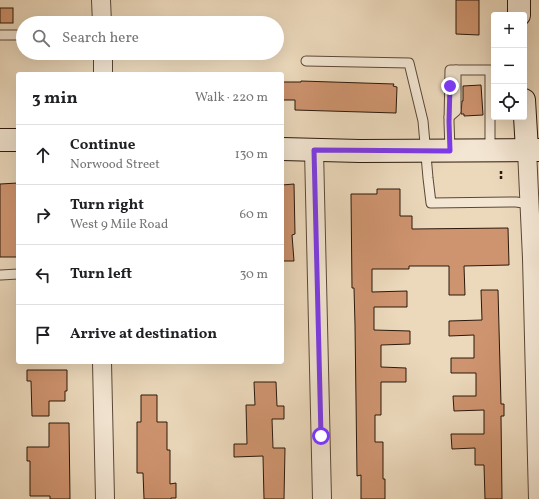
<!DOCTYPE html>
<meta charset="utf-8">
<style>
:root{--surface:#fff;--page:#f6f6f6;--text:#202124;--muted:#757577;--line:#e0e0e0}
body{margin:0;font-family:Vollkorn,serif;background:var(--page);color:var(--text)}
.controls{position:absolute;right:12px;top:12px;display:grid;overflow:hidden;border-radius:4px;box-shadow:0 4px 16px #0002}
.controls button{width:36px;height:36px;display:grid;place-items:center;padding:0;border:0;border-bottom:1px solid var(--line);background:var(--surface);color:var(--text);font:20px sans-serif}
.stop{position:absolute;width:12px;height:12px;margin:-9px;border:3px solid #7c3aed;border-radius:50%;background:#fff}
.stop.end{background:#7c3aed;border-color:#fff;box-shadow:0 1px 4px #0008}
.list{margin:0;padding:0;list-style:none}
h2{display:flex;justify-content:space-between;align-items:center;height:52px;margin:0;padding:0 16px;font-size:17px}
h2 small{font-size:13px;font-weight:400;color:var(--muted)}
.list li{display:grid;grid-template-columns:26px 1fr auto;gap:12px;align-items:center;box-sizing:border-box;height:60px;padding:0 16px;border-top:1px solid var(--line)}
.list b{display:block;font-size:15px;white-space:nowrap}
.list p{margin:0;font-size:13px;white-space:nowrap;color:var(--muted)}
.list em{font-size:13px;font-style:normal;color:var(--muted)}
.icon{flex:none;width:22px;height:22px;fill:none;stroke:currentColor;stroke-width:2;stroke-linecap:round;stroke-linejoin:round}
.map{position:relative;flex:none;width:539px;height:499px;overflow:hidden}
.search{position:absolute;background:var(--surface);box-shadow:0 4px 16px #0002;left:16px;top:16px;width:268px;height:44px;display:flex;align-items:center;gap:10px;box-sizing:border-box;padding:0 14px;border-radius:22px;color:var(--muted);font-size:15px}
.panel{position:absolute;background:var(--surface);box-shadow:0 4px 16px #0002;left:16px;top:72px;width:268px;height:292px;border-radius:4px}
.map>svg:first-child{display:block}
.building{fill:#ce946f;stroke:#2b180b}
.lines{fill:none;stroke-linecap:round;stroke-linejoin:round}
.lane-casing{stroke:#5b4837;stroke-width:11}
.street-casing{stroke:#5b4837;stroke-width:20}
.secondary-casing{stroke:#2b180b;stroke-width:24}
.path{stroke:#2b180b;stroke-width:2.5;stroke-dasharray:3 2;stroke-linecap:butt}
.lane{stroke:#f3e6d3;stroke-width:9}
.street{stroke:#f3e6d3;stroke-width:18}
.secondary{stroke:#f3e6d3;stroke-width:22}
.route{stroke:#7c3aed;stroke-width:5}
</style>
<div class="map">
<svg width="539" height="499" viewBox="0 0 539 499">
<rect width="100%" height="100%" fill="#ecd9bc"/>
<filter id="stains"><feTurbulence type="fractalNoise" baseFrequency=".005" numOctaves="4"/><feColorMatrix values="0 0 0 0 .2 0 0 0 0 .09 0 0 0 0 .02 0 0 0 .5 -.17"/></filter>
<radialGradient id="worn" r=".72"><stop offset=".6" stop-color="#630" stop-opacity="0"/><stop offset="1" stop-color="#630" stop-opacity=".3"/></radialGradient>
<g class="building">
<path d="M456,0H479V35L456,34Z"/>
<rect x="0" y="8" width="13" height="15"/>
<path d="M301,81L394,84L393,86L397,87L396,113L295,110V100H282V82H301Z"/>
<path d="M481,85L483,115L464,116V114H461L462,101H463V86Z"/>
<path d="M18,183V257H0V184Z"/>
<path d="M294,184L295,234L292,235L294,261H282V185Z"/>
<path d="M377,189H400V216H412V229L508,228L509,265L464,266L465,295H449V266H409V269H372V292L407,291V307H374V330L410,331V344L381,345V367L406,368V382H381V415H375V442H383V479H385V499H361V475L357,476L355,325L354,288H352L351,194H377Z"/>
<path d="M481,290H498L501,404H504V416H501L502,499H485L484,465H475V448L452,449L451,434H484V410L454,411L453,396H476V373H451V358H474V335L449,336V321L482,320Z"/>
<path d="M27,370H67V391H65V401H49V416H32L31,381H27Z"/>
<path d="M254,382H276L277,406H284V419H272L273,448H285L284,499H264L263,456L234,457V444H247L246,405H255Z"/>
<path d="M141,395H157V422H167V450H170V484L176,483V498H171V499H144L143,473H137V422H141Z"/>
<path d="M49,423H69L70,499H50V496H30V461H27V447H49Z"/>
</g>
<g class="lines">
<g class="lane-casing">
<g id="lane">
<path d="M0,35H23"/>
<path d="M306,61L409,63L423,121L428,178L431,203L516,202L530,204"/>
<path d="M449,117L456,111V70"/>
<path d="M450,150L449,122L450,70H490V150"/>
<path d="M1,275L18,274"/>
</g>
</g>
<g class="street-casing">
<g id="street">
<path d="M101,0L102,23"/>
<path d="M103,53V74"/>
<path d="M314,150L322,499"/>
<path d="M527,150L532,258L538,499"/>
<path d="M102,362L105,499"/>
</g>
</g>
<g class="secondary-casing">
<g id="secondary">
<path d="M519,0V15"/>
<path d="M524,100L527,150"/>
<path d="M0,140H18"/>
<path d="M282,149L360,151L539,150"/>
</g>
</g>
<path class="path" d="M501,171V181"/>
<use href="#lane" class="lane"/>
<use href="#street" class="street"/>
<use href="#secondary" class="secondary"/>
</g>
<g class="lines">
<path class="route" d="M321,436L314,150L450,151L449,122L450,86"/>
</g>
<rect width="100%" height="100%" filter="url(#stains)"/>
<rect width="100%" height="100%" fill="url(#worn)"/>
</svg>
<div class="controls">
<button>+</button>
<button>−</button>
<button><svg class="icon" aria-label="locate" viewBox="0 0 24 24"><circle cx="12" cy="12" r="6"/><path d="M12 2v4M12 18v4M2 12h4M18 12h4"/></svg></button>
</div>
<div class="stop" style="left:321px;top:436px"></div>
<div class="stop end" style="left:450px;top:86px"></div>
<div class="search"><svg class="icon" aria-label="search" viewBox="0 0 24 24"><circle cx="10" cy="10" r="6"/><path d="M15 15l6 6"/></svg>Search here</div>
<section class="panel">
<h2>3 min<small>Walk · 220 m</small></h2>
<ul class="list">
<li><svg class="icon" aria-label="ahead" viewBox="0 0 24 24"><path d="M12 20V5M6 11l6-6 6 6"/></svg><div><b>Continue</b><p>Norwood Street</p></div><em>130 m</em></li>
<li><svg class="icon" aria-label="right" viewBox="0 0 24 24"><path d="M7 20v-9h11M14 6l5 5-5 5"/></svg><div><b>Turn right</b><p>West 9 Mile Road</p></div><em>60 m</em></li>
<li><svg class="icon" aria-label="left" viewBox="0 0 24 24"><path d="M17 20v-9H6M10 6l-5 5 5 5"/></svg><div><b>Turn left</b></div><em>30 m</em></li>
<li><svg class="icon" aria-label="arrive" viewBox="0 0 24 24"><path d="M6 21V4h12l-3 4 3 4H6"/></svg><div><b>Arrive at destination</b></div></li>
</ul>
</section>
</div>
